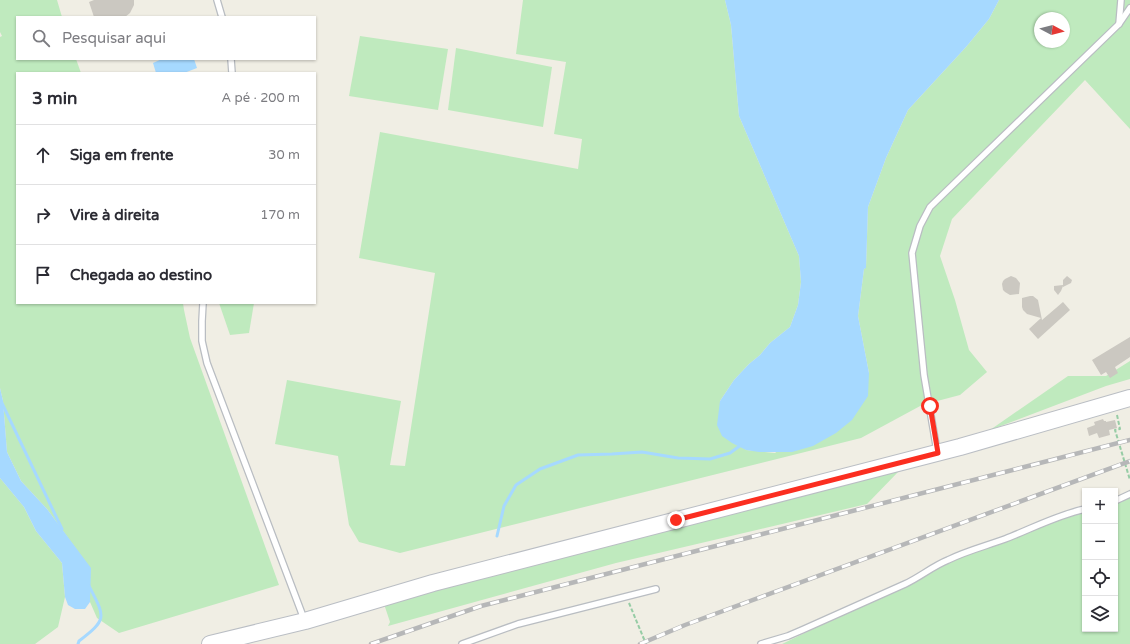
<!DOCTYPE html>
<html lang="pt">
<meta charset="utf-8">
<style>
:root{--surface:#fff;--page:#f7f7f7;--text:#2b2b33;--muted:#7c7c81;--line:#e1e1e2}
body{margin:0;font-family:"Varela Round",sans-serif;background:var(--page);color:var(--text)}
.controls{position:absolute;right:12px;bottom:12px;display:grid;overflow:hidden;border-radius:0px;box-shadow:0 1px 3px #0004}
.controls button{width:36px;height:36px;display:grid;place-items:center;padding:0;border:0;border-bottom:1px solid var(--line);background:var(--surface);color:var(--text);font:20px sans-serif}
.compass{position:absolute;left:1034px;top:12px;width:36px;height:36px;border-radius:50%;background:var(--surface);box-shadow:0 1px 3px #0004;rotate:97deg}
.stop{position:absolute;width:12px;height:12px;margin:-9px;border:3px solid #fb2e20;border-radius:50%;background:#fff}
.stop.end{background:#fb2e20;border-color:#fff;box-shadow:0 1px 4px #0008}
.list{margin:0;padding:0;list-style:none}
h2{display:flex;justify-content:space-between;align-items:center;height:52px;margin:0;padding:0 16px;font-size:17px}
h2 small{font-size:13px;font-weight:400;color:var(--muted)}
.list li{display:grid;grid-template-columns:26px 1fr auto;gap:12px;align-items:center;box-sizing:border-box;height:60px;padding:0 16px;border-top:1px solid var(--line)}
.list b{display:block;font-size:15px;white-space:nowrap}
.list em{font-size:13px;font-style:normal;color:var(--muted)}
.icon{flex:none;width:22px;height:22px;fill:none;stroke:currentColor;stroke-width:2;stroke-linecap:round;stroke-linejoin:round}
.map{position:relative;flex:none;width:1130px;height:644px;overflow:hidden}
.search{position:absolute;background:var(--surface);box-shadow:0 1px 3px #0004;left:16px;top:16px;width:300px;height:44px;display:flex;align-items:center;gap:10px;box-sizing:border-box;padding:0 14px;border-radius:0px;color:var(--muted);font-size:15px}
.panel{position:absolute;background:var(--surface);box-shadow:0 1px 3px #0004;left:16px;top:72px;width:300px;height:232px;border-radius:0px}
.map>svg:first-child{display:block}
.green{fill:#bfeabe;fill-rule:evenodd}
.water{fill:#a6d9ff}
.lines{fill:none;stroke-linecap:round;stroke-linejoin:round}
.stream{stroke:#a6d9ff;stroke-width:3}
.building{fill:#cbc8c1}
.lane-casing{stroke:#b9bdc2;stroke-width:8}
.secondary-casing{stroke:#babec4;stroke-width:18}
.path{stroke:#96cca5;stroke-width:2;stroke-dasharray:4 2;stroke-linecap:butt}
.lane{stroke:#fff;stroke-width:5.5}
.secondary{stroke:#fff;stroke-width:16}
.rail-casing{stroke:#b6b7b8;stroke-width:4.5}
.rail{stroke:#fff;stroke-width:3;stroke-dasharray:9;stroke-linecap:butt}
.route{stroke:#fb2e20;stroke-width:5}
</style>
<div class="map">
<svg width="1130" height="644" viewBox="0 0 1130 644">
<rect width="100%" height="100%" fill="#f0eee4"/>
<g class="green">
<path d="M0,0H57L62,17H17V59H76L81,73H17V303H183L184,310L190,338L279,585L119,633L97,618L90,602V568L47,509L21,481L7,452L3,401L0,388V37L2,36L0,32Z"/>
<path d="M523,0H725L731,25L739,116L799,256L801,282L798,305L790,327L770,343L760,355L749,364L734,380L720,401L746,450L775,453L869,373L858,316L864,269L866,267L868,207L886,158L908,110L966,47L989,19L999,0H1130V129L1085,80L952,219L940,256L955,300L969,350L987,372L960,395L922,405L861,438L400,553L359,542L349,525L338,456L275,444L287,380L401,401L390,465L405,466L435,273L359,258L380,132L578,169L582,139L554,134L566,62L516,54ZM1040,18H1064V42H1040Z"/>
<path d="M360,36L448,49L438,110L349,96Z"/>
<path d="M456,48L552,67L543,127L448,110Z"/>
<path d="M219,303H254L249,333L230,335Z"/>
<path d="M1130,361V379L1106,386L990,430L1068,376H1106Z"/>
<path d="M899,471L867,504L616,563L388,626L390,622L382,598Z"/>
<path d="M0,478L24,507L36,531L62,563L65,597L58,627L35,644H0Z"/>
<path d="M1130,492V644H782L964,556L1085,509V629H1115V498Z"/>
</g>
<g class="water">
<path d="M725,0H999L989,19L966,47L908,110L886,158L868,207L866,268L864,269L858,316L869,373L868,396L852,420L836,433L813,446L792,452H759L746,450L732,443L722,436L717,425L720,401L734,380L749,364L760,355L770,343L790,327L798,305L801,282L799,256L739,116L731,25Z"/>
<path d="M162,59H194L197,68L184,73H156L153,63Z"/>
<path d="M0,388L3,401L7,452L21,481L47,509L91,568L90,602L85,609H75L68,605L65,597L62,563L36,531L24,507L0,478Z"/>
</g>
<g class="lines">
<g class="stream">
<path d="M0,399L62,529"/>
<path d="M497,536L504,506L516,485L540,469L578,455L612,454L642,452L678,458L710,459L730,453L741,445"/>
<path d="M78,644L79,641C108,619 105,617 89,586"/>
</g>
</g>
<g class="building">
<path d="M94,0H134V5L130,13L125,17H107L105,16L94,17L89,2Z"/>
<path d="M1011,276L1016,278L1020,283L1019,294L1010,295L1005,292L1003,290L1002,284L1003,281L1005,279Z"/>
<path d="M1067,276L1072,280L1071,283L1063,287V286L1061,291L1058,295L1054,290V286L1063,285V280Z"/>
<path d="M1030,296H1033L1038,300L1042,320L1063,302L1070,310L1038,339L1029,329L1041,318L1027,314L1023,310L1022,307V298Z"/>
<path d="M1130,337V357L1115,367L1118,373L1110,378L1106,372L1101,375L1092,360Z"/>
<path d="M1103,419L1104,421H1106V422L1115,420L1117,428L1109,430L1110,435L1099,438L1097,433L1089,436L1087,428L1095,425L1094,422Z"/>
</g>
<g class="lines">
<g class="lane-casing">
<g id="lane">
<path d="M217,0L222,17"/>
<path d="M1119,24L1121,0"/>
<path d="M231,59L232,73"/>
<path d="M203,303L202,321V341L207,363L304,619"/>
<path d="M937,451L924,375L912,253L920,226L930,207L1119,24L1130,8"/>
<path d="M1115,501L1130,494"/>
<path d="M462,644L518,624L656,589"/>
<path d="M761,644L788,636L802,630L905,584C920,577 933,566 948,560C966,551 986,546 1005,539C1031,529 1057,515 1085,509"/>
</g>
</g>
<g class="secondary-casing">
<path id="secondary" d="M210,644L305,621L433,583L960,447L1130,398"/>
</g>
<g class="path">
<path d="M1117,415L1120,429L1115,430L1130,480"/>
<path d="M629,603L646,644"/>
</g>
<use href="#lane" class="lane"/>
<use href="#secondary" class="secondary"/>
<g class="rail-casing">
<g id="rail">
<path d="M371,644L481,606L1130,440"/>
<path d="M640,644L685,625L1130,461"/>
</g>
</g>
<use href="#rail" class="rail"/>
</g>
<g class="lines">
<path class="route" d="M676,520L938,453L930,406"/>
</g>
</svg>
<div class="controls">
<button>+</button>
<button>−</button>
<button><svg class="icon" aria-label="locate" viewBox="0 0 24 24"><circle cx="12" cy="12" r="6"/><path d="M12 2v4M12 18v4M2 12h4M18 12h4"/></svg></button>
<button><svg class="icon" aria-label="layers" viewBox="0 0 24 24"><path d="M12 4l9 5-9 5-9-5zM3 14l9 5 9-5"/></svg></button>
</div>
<svg class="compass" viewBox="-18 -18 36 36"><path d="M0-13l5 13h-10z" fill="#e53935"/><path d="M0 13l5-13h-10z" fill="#7c7c81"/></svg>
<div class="stop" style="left:930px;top:406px"></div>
<div class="stop end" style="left:676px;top:520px"></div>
<div class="search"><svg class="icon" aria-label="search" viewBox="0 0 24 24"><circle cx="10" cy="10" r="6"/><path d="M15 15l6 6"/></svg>Pesquisar aqui</div>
<section class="panel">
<h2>3 min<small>A pé · 200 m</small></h2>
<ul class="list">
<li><svg class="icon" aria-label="ahead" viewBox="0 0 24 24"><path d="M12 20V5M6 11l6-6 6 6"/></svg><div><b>Siga em frente</b></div><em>30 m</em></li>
<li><svg class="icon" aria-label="right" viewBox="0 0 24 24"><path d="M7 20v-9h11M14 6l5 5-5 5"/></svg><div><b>Vire à direita</b></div><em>170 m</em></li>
<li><svg class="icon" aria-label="arrive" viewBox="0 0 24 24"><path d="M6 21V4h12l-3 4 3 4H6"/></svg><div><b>Chegada ao destino</b></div></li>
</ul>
</section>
</div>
